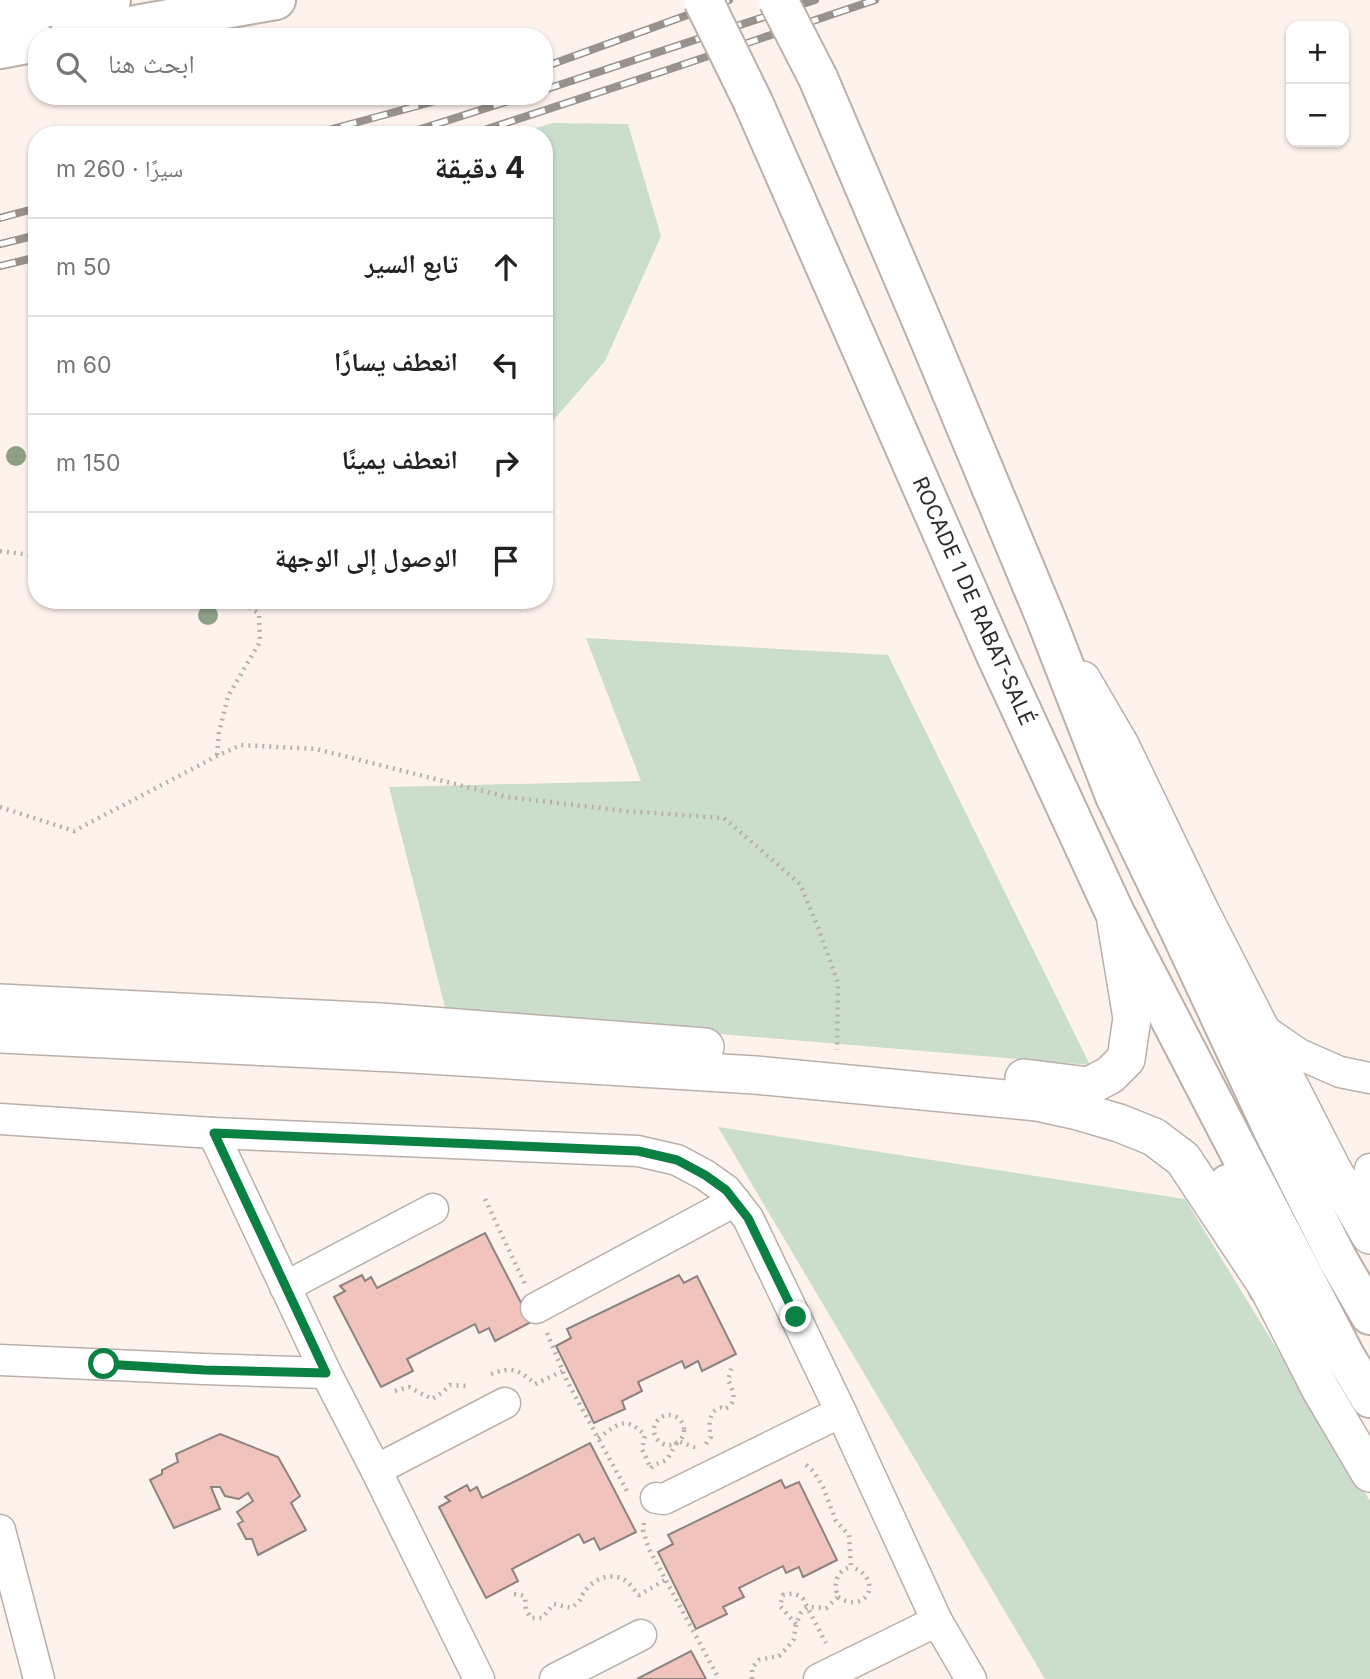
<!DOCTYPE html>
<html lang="ar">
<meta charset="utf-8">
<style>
:root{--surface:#fff;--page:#f2f2f2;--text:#222;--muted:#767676;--line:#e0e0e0}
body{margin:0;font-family:Inter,"Noto Naskh Arabic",sans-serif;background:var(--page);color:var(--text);direction:rtl}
.controls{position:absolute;right:21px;top:21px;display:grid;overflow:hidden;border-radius:14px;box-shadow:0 2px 5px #0004}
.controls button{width:63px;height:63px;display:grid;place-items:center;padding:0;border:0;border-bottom:2px solid var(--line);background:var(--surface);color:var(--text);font:35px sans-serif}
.stop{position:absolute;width:21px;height:21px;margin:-16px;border:5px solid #0b8043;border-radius:50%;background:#fff}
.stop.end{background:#0b8043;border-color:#fff;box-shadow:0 2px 7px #0008}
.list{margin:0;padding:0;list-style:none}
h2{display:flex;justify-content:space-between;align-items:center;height:91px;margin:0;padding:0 28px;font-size:30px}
h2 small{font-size:23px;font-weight:400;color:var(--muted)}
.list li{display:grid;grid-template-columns:46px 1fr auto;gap:21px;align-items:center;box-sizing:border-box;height:98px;padding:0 28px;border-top:2px solid var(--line)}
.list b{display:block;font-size:26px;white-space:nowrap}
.list em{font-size:23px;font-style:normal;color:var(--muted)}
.icon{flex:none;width:38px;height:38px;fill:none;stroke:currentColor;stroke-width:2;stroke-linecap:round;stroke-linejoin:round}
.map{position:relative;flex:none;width:1370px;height:1679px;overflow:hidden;direction:ltr}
.search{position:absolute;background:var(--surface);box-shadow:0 2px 5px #0004;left:28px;top:28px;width:525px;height:77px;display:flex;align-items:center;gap:18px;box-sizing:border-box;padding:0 24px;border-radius:28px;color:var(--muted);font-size:26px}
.panel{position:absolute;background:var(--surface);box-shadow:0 2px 5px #0004;left:28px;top:126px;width:525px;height:483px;border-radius:28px;direction:rtl}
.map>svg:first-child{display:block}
.green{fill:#cbdecc}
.building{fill:#f0c4bd;stroke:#8e8280;stroke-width:2}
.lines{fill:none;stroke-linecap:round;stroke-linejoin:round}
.minor-casing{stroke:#bab0a9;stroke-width:33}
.major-casing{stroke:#bab0a9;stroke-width:40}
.highway-casing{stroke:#bab0a9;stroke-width:42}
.path{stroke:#b9b0aa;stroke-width:4.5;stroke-dasharray:2 5;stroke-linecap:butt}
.minor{stroke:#fff;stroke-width:30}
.major{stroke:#fff;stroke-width:37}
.highway{stroke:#fff;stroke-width:38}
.rail-casing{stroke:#99928c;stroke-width:8}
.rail{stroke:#fff;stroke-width:5;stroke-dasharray:16;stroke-linecap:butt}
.highway-bridge-casing{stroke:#bab0a9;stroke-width:42;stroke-linecap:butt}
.highway-bridge{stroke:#fff;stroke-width:38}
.tree{fill:#8da087}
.route{stroke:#0b8043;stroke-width:9}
.labels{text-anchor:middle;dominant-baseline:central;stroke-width:6;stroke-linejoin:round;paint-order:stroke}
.street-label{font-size:21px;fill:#2e2a27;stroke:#fff}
</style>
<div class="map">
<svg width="1370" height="1679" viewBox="0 0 1370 1679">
<rect width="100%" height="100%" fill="#fef3ec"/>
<g class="green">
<path d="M552,123L628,124L661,236L605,361L544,431V135H515Z"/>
<path d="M586,638L888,655L1090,1065L446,1011L389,787L641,781Z"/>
<path d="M718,1127L1185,1199L1370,1501V1679H1045Z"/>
</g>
<g class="building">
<path d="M485,1233L531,1322L495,1341L489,1328L479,1333L475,1324L407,1359L413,1371L381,1387L334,1297L345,1291L340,1286L362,1275L365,1281L371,1277L377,1288Z"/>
<path d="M679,1275L684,1283L697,1276L736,1354L702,1371L698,1361L685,1368L682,1361L638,1382L642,1391L622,1401L625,1409L594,1423L556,1346L571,1338L567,1329Z"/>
<path d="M220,1434L278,1457L300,1496L291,1503L306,1530L258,1555L252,1539H246L238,1524L243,1521L237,1512L253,1501L248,1493L239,1499L225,1496L220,1487H211L220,1509L174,1528L150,1480L162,1474V1470L178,1462L176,1454Z"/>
<path d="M590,1443L636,1532L600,1550L594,1538L584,1543L579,1534L512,1569L518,1581L486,1598L439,1507L450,1501L445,1497L467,1485L470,1491L477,1487L482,1498Z"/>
<path d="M781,1480L785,1488L799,1482L837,1560L803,1577L799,1567L786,1573L783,1566L739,1588L744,1597L723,1607L727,1614L696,1629L658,1552L673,1544L668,1535Z"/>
<path d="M691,1651L706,1679H637Z"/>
</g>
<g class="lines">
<g class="minor-casing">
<g id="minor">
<path d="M1261,1028L1299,1054L1340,1072L1370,1078"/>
<path d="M0,1119L213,1133L638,1151L677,1160L705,1175L726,1190L748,1218L841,1412L937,1621L971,1679"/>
<path d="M213,1133L326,1373L376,1470L479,1679"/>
<path d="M1370,1169C1366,1187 1365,1202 1370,1220"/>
<path d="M285,1287L433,1209"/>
<path d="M536,1308L735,1201"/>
<path d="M0,1360L204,1369L326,1373"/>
<path d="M376,1470L505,1403"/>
<path d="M656,1498L664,1499L841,1412"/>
<path d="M0,1530L39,1679"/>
<path d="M555,1679L641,1635"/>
<path d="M819,1679L937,1621"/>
</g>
</g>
<g class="major-casing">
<g id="major">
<path d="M1082,680L1120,745L1199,909L1332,1169L1370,1235"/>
<path d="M0,1003L381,1022L705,1047"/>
<path d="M0,1034L395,1053L755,1075L1037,1102L1078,1111L1119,1123L1154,1137L1183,1159L1268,1287L1321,1390L1370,1473"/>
<path d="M1024,1078L1089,1086L1110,1075L1126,1059L1132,1018L1116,922"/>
</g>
</g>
<g class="highway-casing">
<g id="highway">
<path d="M0,13L111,0"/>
<path d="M68,37L276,0"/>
<path d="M0,49L37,42"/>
<path d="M818,78L926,331L1046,619L1115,796L1180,931L1272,1128L1337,1258L1370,1315"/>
<path d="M753,102L995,653L1114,911L1345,1356L1370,1398"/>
<path d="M1228,1184C1244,1218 1257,1251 1268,1287"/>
</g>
</g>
<g class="path">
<path d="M0,551L37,556"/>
<path d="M217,755L219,733L228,696L260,642L259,614L239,600"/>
<path d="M0,807L74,831L217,756L241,745L316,749L507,797L625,811L724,818L800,884L819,930L838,983L837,1050"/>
<path d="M485,1199L525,1284"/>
<path d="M547,1333L567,1381L627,1491"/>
<path d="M491,1374C511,1366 520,1370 535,1384L563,1371"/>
<path d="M395,1391L409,1387L432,1399L442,1393L450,1385L469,1386"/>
<circle cx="669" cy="1430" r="15"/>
<path d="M598,1438C619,1424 624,1415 645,1435L642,1449L651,1469"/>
<path d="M706,1444L711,1437C709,1429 708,1414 717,1409C726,1405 719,1413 728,1407C738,1400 732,1388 728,1380L732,1366"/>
<path d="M651,1468C656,1463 661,1463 666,1460C671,1455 673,1447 678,1441L694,1447H698"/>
<path d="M644,1523L643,1530L649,1549L719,1679"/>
<path d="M514,1594C529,1595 524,1599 526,1610C527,1612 530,1616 531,1618H542L554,1604L571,1608C584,1599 579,1597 588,1587C597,1578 611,1573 623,1579C629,1582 634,1590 639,1595L665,1580"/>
<path d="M838,1597C868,1616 884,1577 851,1567"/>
<path d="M796,1624L780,1606L783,1595C792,1593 796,1593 803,1599L826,1643"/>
<path d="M752,1679V1668L759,1660L779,1656L788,1647L794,1639L796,1624L801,1613L808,1607L826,1608L838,1597C833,1584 836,1571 851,1567L849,1535L836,1521L823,1487L814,1472L803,1462"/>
</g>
<use href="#minor" class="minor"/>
<use href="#major" class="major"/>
<use href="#highway" class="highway"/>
<g class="rail-casing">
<g id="rail">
<path d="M544,67L729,0"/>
<path d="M544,90L815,0"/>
<path d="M310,135L454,96"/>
<path d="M402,135L524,96"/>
<path d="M469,135L667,70L875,0"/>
<path d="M0,218L37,208"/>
<path d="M0,244L37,235"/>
<path d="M0,266L37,257"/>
</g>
</g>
<use href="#rail" class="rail"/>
<g class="highway-bridge-casing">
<g id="highway-bridge">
<path d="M703,0L753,102"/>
<path d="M778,0L818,78"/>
</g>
</g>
<use href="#highway-bridge" class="highway-bridge"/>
</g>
<g class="tree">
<circle cx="16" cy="456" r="10"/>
<circle cx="208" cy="615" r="10"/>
</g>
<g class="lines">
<path class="route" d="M104,1364L204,1370L326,1373L214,1133L638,1151L677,1160L705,1175L726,1190L748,1218L796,1317"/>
</g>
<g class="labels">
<g class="street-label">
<text transform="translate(974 601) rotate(66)">ROCADE 1 DE RABAT-SALÉ</text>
</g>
</g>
</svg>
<div class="controls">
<button>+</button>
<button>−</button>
</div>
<div class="stop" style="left:104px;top:1364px"></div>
<div class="stop end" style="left:796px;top:1317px"></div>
<div class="search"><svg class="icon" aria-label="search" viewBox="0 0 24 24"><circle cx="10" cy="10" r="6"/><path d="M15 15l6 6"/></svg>ابحث هنا</div>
<section class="panel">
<h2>4 دقيقة<small>سيرًا · 260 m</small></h2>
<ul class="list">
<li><svg class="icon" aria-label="ahead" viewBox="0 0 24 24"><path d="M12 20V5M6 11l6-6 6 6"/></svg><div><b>تابع السير</b></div><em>50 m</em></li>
<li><svg class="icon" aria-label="left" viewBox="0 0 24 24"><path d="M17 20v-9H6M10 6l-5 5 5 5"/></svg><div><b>انعطف يسارًا</b></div><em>60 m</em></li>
<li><svg class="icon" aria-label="right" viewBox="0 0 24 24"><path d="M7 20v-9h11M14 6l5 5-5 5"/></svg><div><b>انعطف يمينًا</b></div><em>150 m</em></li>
<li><svg class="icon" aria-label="arrive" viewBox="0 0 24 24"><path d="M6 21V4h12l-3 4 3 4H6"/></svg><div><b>الوصول إلى الوجهة</b></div></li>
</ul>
</section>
</div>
